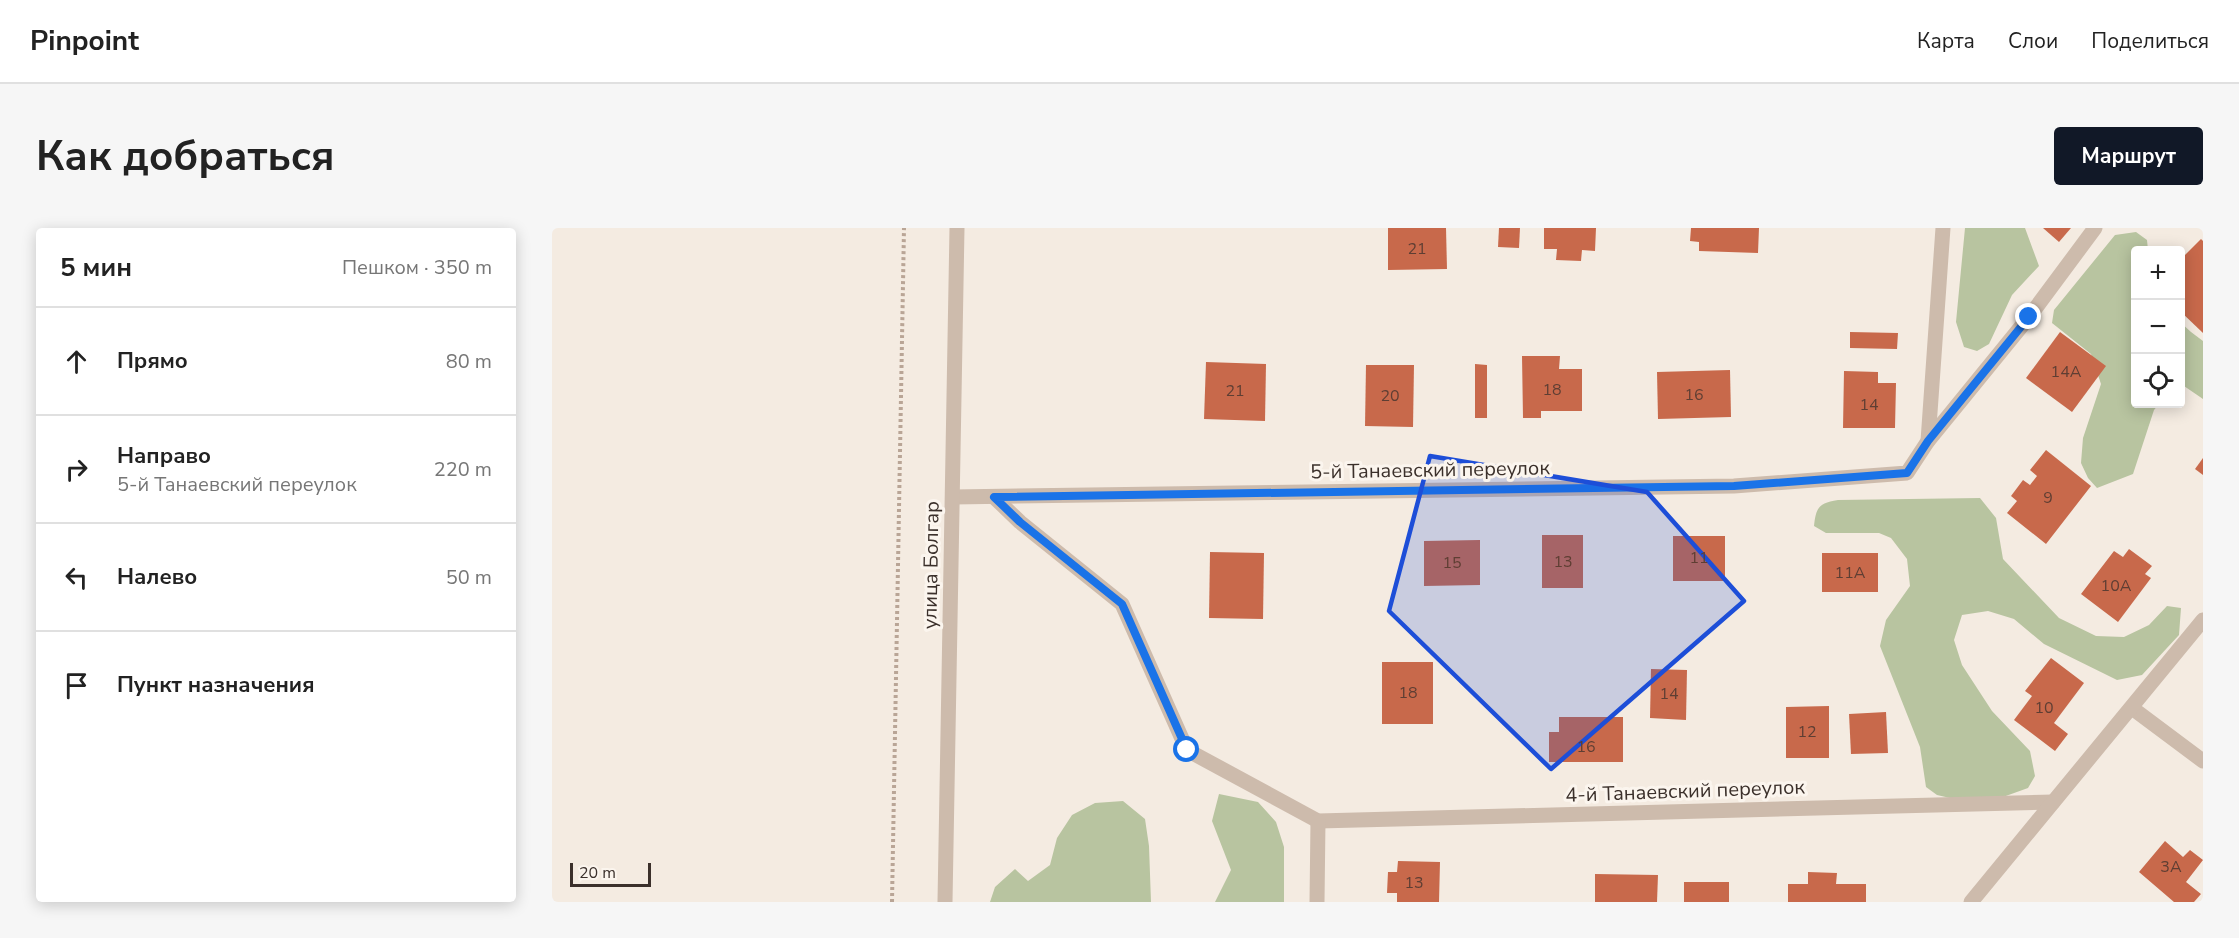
<!DOCTYPE html>
<html lang="ru">
<meta charset="utf-8">
<style>
:root{--surface:#fff;--page:#f6f6f6;--text:#222;--muted:#767676;--line:#e0e0e0;--accent:#111827}
body{margin:0;font-family:"Nunito Sans",sans-serif;background:var(--page);color:var(--text)}
.controls{position:absolute;right:18px;top:18px;display:grid;overflow:hidden;border-radius:6px;box-shadow:0 3px 15px #0003}
.controls button{width:54px;height:54px;display:grid;place-items:center;padding:0;border:0;border-bottom:2px solid var(--line);background:var(--surface);color:var(--text);font:30px sans-serif}
.scale{position:absolute;left:18px;bottom:15px;width:81px;box-sizing:border-box;padding-left:6px;border:3px solid #3b302b;border-top:0;font-size:16px;line-height:21px;white-space:nowrap;color:#3b302b;-webkit-text-stroke:4px #fbf5ee;paint-order:stroke}
.stop{position:absolute;width:18px;height:18px;margin:-14px;border:4px solid #1a73e8;border-radius:50%;background:#fff}
.stop.end{background:#1a73e8;border-color:#fff;box-shadow:0 2px 6px #0008}
.list{margin:0;padding:0;list-style:none}
h2{display:flex;justify-content:space-between;align-items:center;height:78px;margin:0;padding:0 24px;font-size:26px}
h2 small{font-size:20px;font-weight:400;color:var(--muted)}
.list li{display:grid;grid-template-columns:39px 1fr auto;gap:18px;align-items:center;box-sizing:border-box;height:108px;padding:0 24px;border-top:2px solid var(--line)}
.list b{display:block;font-size:22px;white-space:nowrap}
.list p{margin:0;font-size:20px;white-space:nowrap;color:var(--muted)}
.list em{font-size:20px;font-style:normal;color:var(--muted)}
.icon{flex:none;width:33px;height:33px;fill:none;stroke:currentColor;stroke-width:2;stroke-linecap:round;stroke-linejoin:round}
.map{position:relative;flex:none;width:1651px;height:674px;overflow:hidden;border-radius:6px}
header{display:flex;align-items:center;gap:36px;box-sizing:border-box;height:84px;padding:0 30px;background:var(--surface);border-bottom:2px solid var(--line)}
header strong{font-size:28px}
nav{display:flex;gap:33px;margin-inline-start:auto;font-size:21px}
.intro{display:flex;align-items:center;justify-content:space-between;box-sizing:border-box;height:144px;padding:0 36px}
h1{margin:0;font-size:42px}
.button{padding:15px 27px;border-radius:6px;background:var(--accent);color:#fff;font-size:21px;font-weight:700}
main{display:flex;gap:36px;padding:0 36px}
aside{flex:1;background:var(--surface);border-radius:6px;box-shadow:0 3px 15px #0003}
.map>svg:first-child{display:block}
.green{fill:#b8c4a0}
.building{fill:#c8694b}
.lines{fill:none;stroke-linecap:round;stroke-linejoin:round}
.path{stroke:#b9a596;stroke-width:4;stroke-dasharray:3 3;stroke-linecap:butt}
.minor{stroke:#cdbbac;stroke-width:15}
.route{stroke:#1a73e8;stroke-width:8}
.marked{fill:#1d4ed8;fill-opacity:0.2;stroke:#1d4ed8;stroke-width:4.5;stroke-linejoin:round}
.labels{text-anchor:middle;dominant-baseline:central;stroke-width:6;stroke-linejoin:round;paint-order:stroke}
.number-label{font-size:16px;fill:#5e3e33}
.street-label{font-size:20px;fill:#3b302b;stroke:#fbf5ee}
</style>
<header>
<strong>Pinpoint</strong>
<nav><a>Карта</a><a>Слои</a><a>Поделиться</a></nav>
</header>
<div class="intro"><h1>Как добраться</h1><a class="button">Маршрут</a></div>
<main>
<aside>
<h2>5 мин<small>Пешком · 350 m</small></h2>
<ul class="list">
<li><svg class="icon" aria-label="ahead" viewBox="0 0 24 24"><path d="M12 20V5M6 11l6-6 6 6"/></svg><div><b>Прямо</b></div><em>80 m</em></li>
<li><svg class="icon" aria-label="right" viewBox="0 0 24 24"><path d="M7 20v-9h11M14 6l5 5-5 5"/></svg><div><b>Направо</b><p>5-й Танаевский переулок</p></div><em>220 m</em></li>
<li><svg class="icon" aria-label="left" viewBox="0 0 24 24"><path d="M17 20v-9H6M10 6l-5 5 5 5"/></svg><div><b>Налево</b></div><em>50 m</em></li>
<li><svg class="icon" aria-label="arrive" viewBox="0 0 24 24"><path d="M6 21V4h12l-3 4 3 4H6"/></svg><div><b>Пункт назначения</b></div></li>
</ul>
</aside>
<div class="map">
<svg width="1651" height="674" viewBox="0 0 1651 674">
<rect width="100%" height="100%" fill="#f4ebe1"/>
<g class="green">
<path d="M1413,0H1473L1487,38L1460,67L1437,116L1425,123L1412,119L1404,94Z"/>
<path d="M1584,4L1595,12L1596,22H1584V176H1607L1602,182L1581,246L1545,260L1536,250L1529,235L1531,210L1549,156L1539,126L1500,95L1502,82L1563,7Z"/>
<path d="M1628,94L1639,104L1651,113V171L1632,158L1629,159Z"/>
<path d="M1428,270L1444,290L1451,331L1507,390L1544,408L1572,409L1597,397L1615,378L1629,380L1627,407L1590,447L1565,452L1492,416L1462,391L1436,383L1410,387L1402,412L1410,437L1440,483L1478,523L1483,548L1476,560L1451,569L1411,573L1385,567L1374,559L1368,519L1328,418L1334,392L1358,358L1355,331L1339,310L1327,305H1274L1262,298C1264,279 1267,275 1286,272Z"/>
<path d="M667,566L706,574L724,594L732,619V674H663L679,642L660,593Z"/>
<path d="M571,573L593,591L597,618L599,674H438L443,659L463,641L476,653L498,637L505,610L520,587L543,575Z"/>
</g>
<g class="building">
<path d="M836,0H894L895,41L836,42Z"/>
<path d="M947,0H968L967,20L946,19Z"/>
<path d="M992,0H1044L1043,23L1030,22L1029,33L1004,32L1005,21H992Z"/>
<path d="M1139,0H1207L1206,25L1147,23V14L1138,13Z"/>
<path d="M1491,0H1519L1507,14Z"/>
<path d="M1649,11L1651,13V105L1628,83V32Z"/>
<path d="M1298,104L1346,105L1345,121L1298,120Z"/>
<path d="M1508,104L1554,138L1520,184L1474,150Z"/>
<path d="M970,128H1008L1007,141H1030V183H989V190H971Z"/>
<path d="M654,134L714,136L713,193L652,191Z"/>
<path d="M923,136L935,137V190H923Z"/>
<path d="M814,137H862L861,199L813,198Z"/>
<path d="M1178,142L1179,189L1106,191L1105,144Z"/>
<path d="M1292,143L1326,144V155H1344L1343,200H1291Z"/>
<path d="M1494,222L1539,258L1494,316L1455,285L1465,273L1459,268L1471,252L1478,257L1485,248L1478,242Z"/>
<path d="M1651,230V247L1643,241Z"/>
<rect x="990" y="307" width="41" height="53"/>
<rect x="1121" y="308" width="52" height="45"/>
<path d="M928,312V357L872,358V313Z"/>
<path d="M1577,321L1600,338L1593,346L1599,350L1566,394L1529,366L1562,323L1571,329Z"/>
<path d="M658,324L712,325L711,391L657,390Z"/>
<rect x="1270" y="325" width="56" height="39"/>
<path d="M1499,430L1532,455L1502,495L1516,506L1503,523L1462,492L1480,468L1473,463Z"/>
<rect x="830" y="434" width="51" height="62"/>
<path d="M1099,441L1135,442L1134,492L1098,490Z"/>
<path d="M1277,478V530H1234V479Z"/>
<path d="M1334,484L1336,525L1299,526L1297,486Z"/>
<path d="M1007,489H1071V534H997V504H1007Z"/>
<path d="M1613,613L1631,629L1638,622L1651,632L1634,654L1649,666L1642,674H1622L1587,644Z"/>
<path d="M846,633L888,634L887,674H845V665H835L836,644H845Z"/>
<path d="M1256,644L1285,645L1284,656H1314V674H1236V656H1256Z"/>
<path d="M1043,646L1106,647L1105,674H1043Z"/>
<rect x="1132" y="654" width="45" height="20"/>
</g>
<g class="lines">
<path class="path" d="M340,674L352,0"/>
<g class="minor">
<path d="M1376,213L1391,0"/>
<path d="M401,269L1182,258L1355,245L1376,213L1477,89L1543,0"/>
<path d="M442,269L468,294L570,376L635,522L766,593L1501,574"/>
<path d="M1580,480L1651,533"/>
<path d="M393,674L405,0"/>
<path d="M765,674L766,593"/>
<path d="M1419,674L1651,392"/>
</g>
</g>
<g class="lines">
<path class="route" d="M635,522L570,376L468,294L442,269L1182,258L1355,245L1376,213L1477,89"/>
</g>
<path class="marked" d="M878,228L1095,264L1192,373L999,541L837,383Z"/>
<g class="labels">
<g class="number-label">
<text x="865" y="21">21</text>
<text x="1514" y="144">14А</text>
<text x="1000" y="162">18</text>
<text x="683" y="163">21</text>
<text x="1142" y="167">16</text>
<text x="838" y="168">20</text>
<text x="1317" y="177">14</text>
<text x="1496" y="270">9</text>
<text x="1147" y="330">11</text>
<text x="1011" y="334">13</text>
<text x="900" y="335">15</text>
<text x="1298" y="345">11А</text>
<text x="1564" y="358">10А</text>
<text x="856" y="465">18</text>
<text x="1117" y="466">14</text>
<text x="1492" y="480">10</text>
<text x="1255" y="504">12</text>
<text x="1034" y="519">16</text>
<text x="1619" y="639">3А</text>
<text x="862" y="655">13</text>
</g>
<g class="street-label">
<text transform="translate(878 242) rotate(-1)">5-й Танаевский переулок</text>
<text transform="translate(379 337) rotate(-89)">улица Болгар</text>
<text transform="translate(1133 563) rotate(-2)">4-й Танаевский переулок</text>
</g>
</g>
</svg>
<div class="controls">
<button>+</button>
<button>−</button>
<button><svg class="icon" aria-label="locate" viewBox="0 0 24 24"><circle cx="12" cy="12" r="6"/><path d="M12 2v4M12 18v4M2 12h4M18 12h4"/></svg></button>
</div>
<div class="scale">20 m</div>
<div class="stop" style="left:635px;top:522px"></div>
<div class="stop end" style="left:1477px;top:89px"></div>
</div>
</main>
